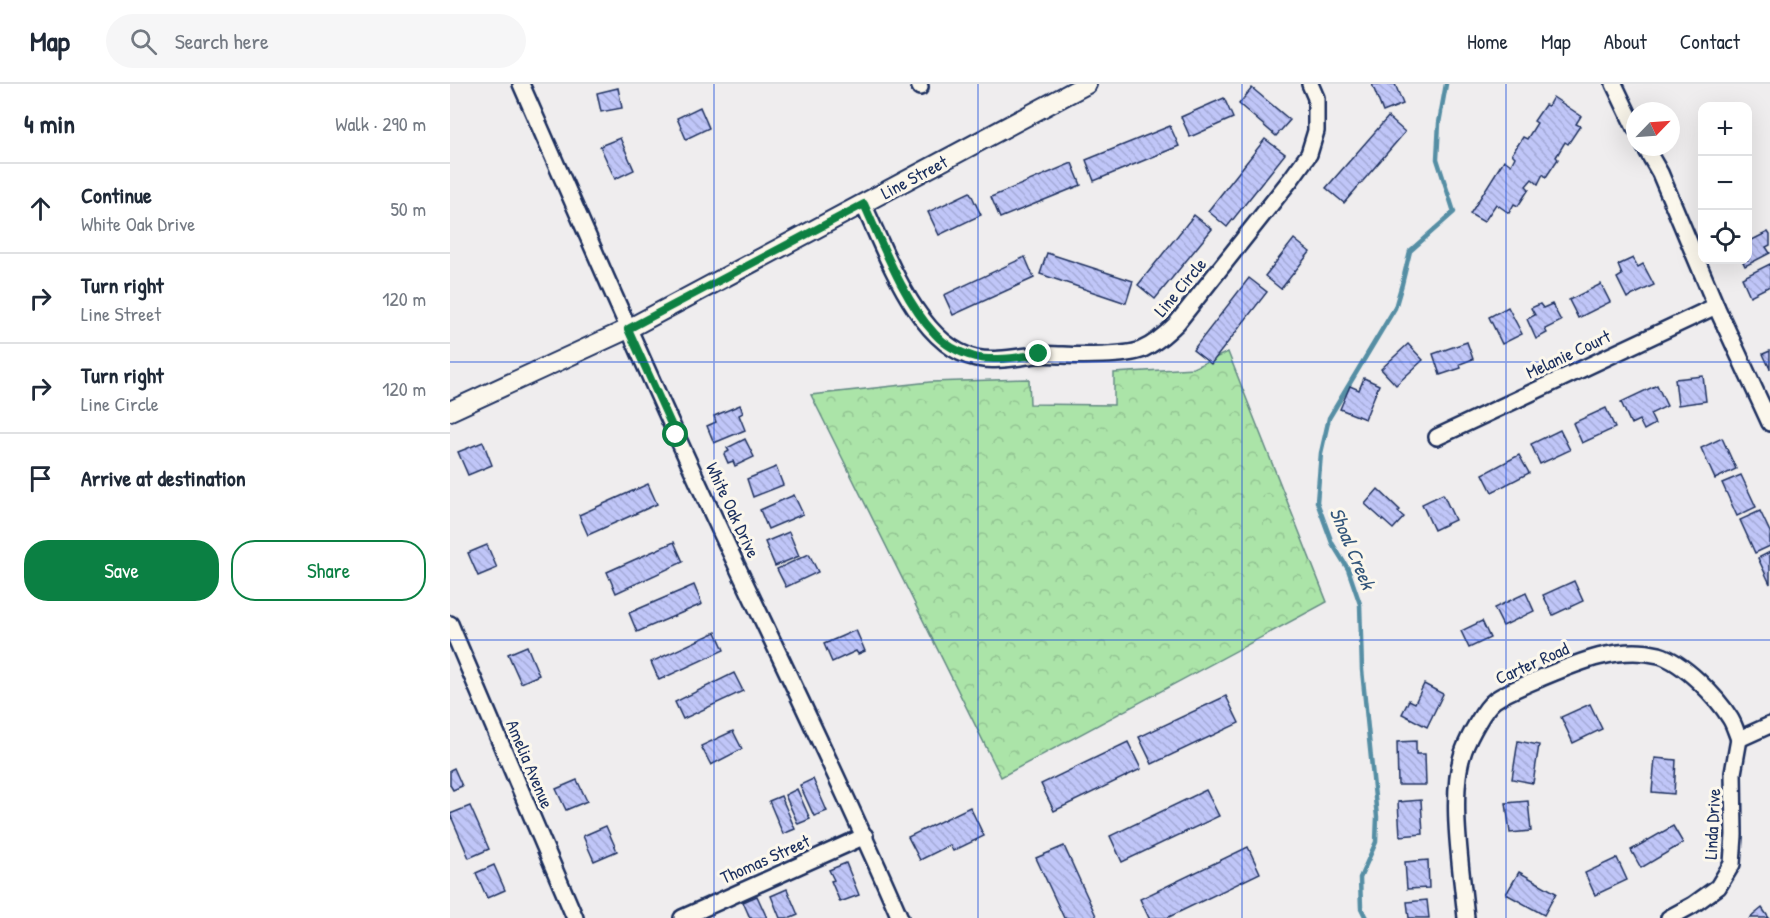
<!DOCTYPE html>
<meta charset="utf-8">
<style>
:root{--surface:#fff;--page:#f6f6f7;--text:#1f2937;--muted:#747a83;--line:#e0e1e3;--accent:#0b8043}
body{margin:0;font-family:"Patrick Hand",sans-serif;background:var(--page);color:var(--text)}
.controls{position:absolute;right:18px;top:18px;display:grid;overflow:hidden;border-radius:12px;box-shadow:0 6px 24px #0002}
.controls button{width:54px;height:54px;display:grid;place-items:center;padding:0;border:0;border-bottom:2px solid var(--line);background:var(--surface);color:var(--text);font:30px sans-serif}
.compass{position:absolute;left:1176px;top:18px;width:54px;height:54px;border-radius:50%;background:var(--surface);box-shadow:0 6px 24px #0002;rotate:65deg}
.stop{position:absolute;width:18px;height:18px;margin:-14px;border:4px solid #0b8043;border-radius:50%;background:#fff}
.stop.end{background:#0b8043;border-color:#fff;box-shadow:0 2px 6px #0008}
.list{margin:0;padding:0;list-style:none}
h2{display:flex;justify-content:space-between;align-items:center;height:78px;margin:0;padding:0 24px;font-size:26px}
h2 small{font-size:20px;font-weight:400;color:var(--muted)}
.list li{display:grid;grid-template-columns:39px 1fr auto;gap:18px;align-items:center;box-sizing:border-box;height:90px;padding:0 24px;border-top:2px solid var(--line)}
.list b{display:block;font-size:22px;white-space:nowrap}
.list p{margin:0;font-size:20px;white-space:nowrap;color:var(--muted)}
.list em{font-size:20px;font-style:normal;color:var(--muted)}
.actions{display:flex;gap:12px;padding:18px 24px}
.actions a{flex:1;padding:14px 0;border:2px solid var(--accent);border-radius:24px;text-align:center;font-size:21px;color:var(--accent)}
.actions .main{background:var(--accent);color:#fff}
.icon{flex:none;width:33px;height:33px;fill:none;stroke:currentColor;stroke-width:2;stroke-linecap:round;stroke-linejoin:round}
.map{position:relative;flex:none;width:1320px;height:834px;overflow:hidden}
header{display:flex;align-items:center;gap:36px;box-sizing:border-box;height:84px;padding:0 30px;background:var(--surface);border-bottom:2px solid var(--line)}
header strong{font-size:28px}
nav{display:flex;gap:33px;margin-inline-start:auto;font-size:21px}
.search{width:420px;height:54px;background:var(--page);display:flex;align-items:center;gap:15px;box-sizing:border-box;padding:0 21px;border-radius:33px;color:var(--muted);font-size:22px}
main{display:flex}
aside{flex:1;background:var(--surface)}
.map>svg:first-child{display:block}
.park{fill:url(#park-crowns);stroke:#638a83;stroke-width:1.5}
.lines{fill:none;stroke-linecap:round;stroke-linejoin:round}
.stream{stroke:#558ea4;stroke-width:4.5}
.building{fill:url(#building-back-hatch);stroke:#1b2f5e;stroke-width:1.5}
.minor-casing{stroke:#1b2f5e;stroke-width:20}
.tertiary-casing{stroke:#1b2f5e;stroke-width:22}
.minor{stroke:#fbf7ec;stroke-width:15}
.tertiary{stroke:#fbf7ec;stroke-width:18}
.route{stroke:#0b8043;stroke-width:8}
.grid{fill:none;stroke:#1d4ed8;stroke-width:1.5;stroke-opacity:0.55}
.labels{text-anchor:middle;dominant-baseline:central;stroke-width:6;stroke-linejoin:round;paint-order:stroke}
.street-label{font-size:18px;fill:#1b2f5e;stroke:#fbf7ec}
.water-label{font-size:20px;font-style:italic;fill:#33567b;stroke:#fbf7ec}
</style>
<header>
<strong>Map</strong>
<div class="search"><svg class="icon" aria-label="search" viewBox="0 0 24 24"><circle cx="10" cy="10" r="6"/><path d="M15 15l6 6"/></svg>Search here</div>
<nav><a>Home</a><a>Map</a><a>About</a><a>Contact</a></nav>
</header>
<main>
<aside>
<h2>4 min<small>Walk · 290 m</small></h2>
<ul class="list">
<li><svg class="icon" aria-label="ahead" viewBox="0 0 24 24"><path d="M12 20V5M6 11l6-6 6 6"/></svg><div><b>Continue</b><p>White Oak Drive</p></div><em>50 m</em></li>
<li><svg class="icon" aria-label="right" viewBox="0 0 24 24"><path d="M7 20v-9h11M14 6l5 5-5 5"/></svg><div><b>Turn right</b><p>Line Street</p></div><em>120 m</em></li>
<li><svg class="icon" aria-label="right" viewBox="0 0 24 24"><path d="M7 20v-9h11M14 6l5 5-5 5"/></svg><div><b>Turn right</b><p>Line Circle</p></div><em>120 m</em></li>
<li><svg class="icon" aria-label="arrive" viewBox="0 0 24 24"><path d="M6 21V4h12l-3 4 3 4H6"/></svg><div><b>Arrive at destination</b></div></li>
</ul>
<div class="actions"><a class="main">Save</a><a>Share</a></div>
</aside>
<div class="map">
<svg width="1320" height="834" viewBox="0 0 1320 834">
<defs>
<pattern id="park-crowns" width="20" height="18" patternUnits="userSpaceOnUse" patternTransform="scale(1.5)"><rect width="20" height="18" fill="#abe4a8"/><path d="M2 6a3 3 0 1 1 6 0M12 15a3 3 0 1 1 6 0" fill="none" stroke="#93c493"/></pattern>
<pattern id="building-back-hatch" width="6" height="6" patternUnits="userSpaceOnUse" patternTransform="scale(1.5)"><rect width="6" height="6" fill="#c0c6f8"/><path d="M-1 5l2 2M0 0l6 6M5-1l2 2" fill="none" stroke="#a4aad7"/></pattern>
</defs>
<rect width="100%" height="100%" fill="#efedee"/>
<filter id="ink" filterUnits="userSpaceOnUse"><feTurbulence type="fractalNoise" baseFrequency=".0167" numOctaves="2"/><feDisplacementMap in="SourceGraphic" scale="12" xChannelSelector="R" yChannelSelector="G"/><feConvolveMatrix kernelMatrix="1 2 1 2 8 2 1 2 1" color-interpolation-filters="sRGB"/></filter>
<g filter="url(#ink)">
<path class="park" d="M778,268L877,518L551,693L361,311L480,298L579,295L580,320L664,321V289L743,284Z"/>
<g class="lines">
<path class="stream" d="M916,834L911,824L910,794L926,758L927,733L912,586L910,520L898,485L882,459L867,418L871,369L879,334L945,224L952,200L960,167L1004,128L987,75L989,39L996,0"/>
</g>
<g class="building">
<path d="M922,0H945L953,20L933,28Z"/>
<path d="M168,4L172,24L151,28L147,9Z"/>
<path d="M802,4L840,36L826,52L789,20Z"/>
<path d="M1103,13L1131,32L1126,40L1130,42L1118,60L1115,58L1106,73L1108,75L1096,93L1093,90L1088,100L1082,95L1076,102L1079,105L1068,122L1064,120L1059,129L1046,120L1034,138L1020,130L1054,76L1061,81L1065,73L1062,70L1073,53L1077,55L1087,39L1084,37L1095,21L1098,22Z"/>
<path d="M774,14L783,34L740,53L731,33Z"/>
<path d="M250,23L259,44L236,55L227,34Z"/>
<path d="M938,33L955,48L894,119L876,104Z"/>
<path d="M720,42L729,62L644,97L636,76Z"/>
<path d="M170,54L184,86L165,95L150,62Z"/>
<path d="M815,55L835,70L777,143L758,127Z"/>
<path d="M622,79L631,101L550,134L541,113Z"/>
<path d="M520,108L531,131L489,151L478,128Z"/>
<path d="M744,131L762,145L705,215L688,201Z"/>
<path d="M1318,148L1320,151V161L1316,163L1320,169L1295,182L1292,176H1298V158Z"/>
<path d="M844,155L860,168L831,205L815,192Z"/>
<path d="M597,169L683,197L676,219L590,190Z"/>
<path d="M575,173L584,194L503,231L494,211Z"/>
<path d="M1183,174L1188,183L1193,180L1204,201L1177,214L1167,194L1172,191L1168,181Z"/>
<path d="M1320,180V202L1300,212L1292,194Z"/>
<path d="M799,194L817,208L761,280L743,266Z"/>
<path d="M1151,200L1160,218L1128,234L1119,216Z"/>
<path d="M1090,220L1093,224L1102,220L1111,237L1095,245L1097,249L1086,255L1077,235L1085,231L1081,224Z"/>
<path d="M1058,223L1072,250L1052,260L1039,233Z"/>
<path d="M1017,258L1023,275L1010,280L1011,284L990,291L983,270Z"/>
<path d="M958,260L973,276L946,301L931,285Z"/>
<path d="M1320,267V285L1313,270Z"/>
<path d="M1253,292L1256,317L1228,321L1225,295Z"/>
<path d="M914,294L929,301L915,335L890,325L900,302L909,306Z"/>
<path d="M1207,301L1217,322L1200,330L1205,340L1194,346L1189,336L1181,340L1171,318Z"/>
<path d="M290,321L293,329L289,331L295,346L264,359L257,342L266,338L264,332Z"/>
<path d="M1156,324L1165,344L1132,359L1123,339Z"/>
<path d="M1110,346L1120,366L1090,380L1081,360Z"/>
<path d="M1272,354L1286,385L1265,395L1251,364Z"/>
<path d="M295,355L304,373L285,382L283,377L278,379L274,370L279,367L277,364Z"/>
<path d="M33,358L42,381L18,391L8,368Z"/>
<path d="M1069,371L1079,389L1042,408L1033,390Z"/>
<path d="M326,383L333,401L303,413L297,395Z"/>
<path d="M1291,391L1306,423L1287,432L1272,399Z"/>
<path d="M198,400L207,420L138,451L129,431Z"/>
<path d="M928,405L950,426L948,428L954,433L943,445L915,420Z"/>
<path d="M993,410L1005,436L984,446L972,420Z"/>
<path d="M344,411L353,430L318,445L310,426Z"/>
<path d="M1310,427L1320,448V462L1305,469L1290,436Z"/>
<path d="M339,448L349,472L325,482L315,458Z"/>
<path d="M224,458L233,478L166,509L157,488Z"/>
<path d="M37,461L47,484L28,492L18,469Z"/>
<path d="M1320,468V500L1308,474Z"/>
<path d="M359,470L368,488L336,503L327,485Z"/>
<path d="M1124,497L1133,517L1103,531L1093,511Z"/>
<path d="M244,501L252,520L187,548L179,529Z"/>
<path d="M1076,509L1084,527L1053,542L1044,524Z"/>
<path d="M1032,537L1040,554L1019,564L1011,547Z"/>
<path d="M406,546L415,567L408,570L406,567L382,578L374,560Z"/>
<path d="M266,548L274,566L209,596L201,578Z"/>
<path d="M77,562L89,591L71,599L58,570Z"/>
<path d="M284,589L293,607L233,635L225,618Z"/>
<path d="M974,600L993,610L977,643L952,630L959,616L965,619Z"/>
<path d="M776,612L789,639L702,680L689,653Z"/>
<path d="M1140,620L1152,645L1123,659L1111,633Z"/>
<path d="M283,647L292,665L261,681L251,662Z"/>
<path d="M966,657V670H975L976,701H948L947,658Z"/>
<path d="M1068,657L1089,661L1083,699L1062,695Z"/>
<path d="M678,658L691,685L604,727L591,700Z"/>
<path d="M1205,674L1226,676L1224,710L1202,708Z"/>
<path d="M4,684L12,702L3,706L0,701V686Z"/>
<path d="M363,695L377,727L364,732L350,701Z"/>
<path d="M127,696L137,717L116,726L106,705Z"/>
<path d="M347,705L360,735L348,740L335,711Z"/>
<path d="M756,706L769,732L672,778L660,752Z"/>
<path d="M331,712L345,745L333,750L319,717Z"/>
<path d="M971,716L973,750L950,752L948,718Z"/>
<path d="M1078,717L1081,747L1060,749L1056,719Z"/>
<path d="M20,722L39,765L19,774L0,730Z"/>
<path d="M520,723L534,752L503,767L500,761L470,776L458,753Z"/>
<path d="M156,742L167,767L144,777L133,752Z"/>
<path d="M1223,742L1233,759L1191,784L1181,766Z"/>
<path d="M614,762L647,834H614L586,774Z"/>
<path d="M798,763L810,789L717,834H699L690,815Z"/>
<path d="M1167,774L1177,796L1145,811L1135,789Z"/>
<path d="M978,776L979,804L957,805L955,778Z"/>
<path d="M396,779L409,811L390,818L381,797L384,796L379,786Z"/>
<path d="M44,781L55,806L37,814L26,789Z"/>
<path d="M1069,788L1106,809L1094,831L1056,810Z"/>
<path d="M337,805L348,831L341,834H330L321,812Z"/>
<path d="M307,812L317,834H300L293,818Z"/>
<path d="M977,816L979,834H959L957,818Z"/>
<path d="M1312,824L1319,834H1300Z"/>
</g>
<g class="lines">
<g class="minor-casing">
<g id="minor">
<path d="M71,0C134,143 196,287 262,429C325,564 391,697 450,834"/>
<path d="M469,0L470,3"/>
<path d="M1164,0L1185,44"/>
<path d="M1195,63L1210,89L1266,222L1320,339"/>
<path d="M413,120C436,168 468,262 526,274C545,278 567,273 586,271C595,270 604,271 613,271C631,272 675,272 691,266C705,260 716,250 727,239L841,95L859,70L866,47V14L860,0"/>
<path d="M987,353L1266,222"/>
<path d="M0,540L125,834"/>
<path d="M1289,655L1320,641"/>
<path d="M232,834L415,752"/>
<path d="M1016,834C1012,789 998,708 1014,666C1019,653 1034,624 1045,616C1057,608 1073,602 1086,596C1124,580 1167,560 1209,571C1233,578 1267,613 1280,634C1284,640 1286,648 1289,655"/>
<path d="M1219,834L1243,821L1268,803L1282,780L1284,751L1283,689L1289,655"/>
</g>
</g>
<g class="tertiary-casing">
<path id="tertiary" d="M0,327L178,245L637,0"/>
</g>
<use href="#minor" class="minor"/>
<use href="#tertiary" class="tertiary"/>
</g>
</g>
<g class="lines" filter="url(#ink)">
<path class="route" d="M226,351L178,245L414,120C433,162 454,217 485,250C495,261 510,269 525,273C543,278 570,273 589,270"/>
</g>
<path class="grid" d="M264,0V834M528,0V834M792,0V834M1056,0V834M0,278H1320M0,556H1320"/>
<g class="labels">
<g class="street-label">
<text transform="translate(464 93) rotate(-28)">Line Street</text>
<text transform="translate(730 203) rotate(-50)">Line Circle</text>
<text transform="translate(1118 270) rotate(-25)">Melanie Court</text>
<text transform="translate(283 426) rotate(65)">White Oak Drive</text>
<text transform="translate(1082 579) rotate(-24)">Carter Road</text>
<text transform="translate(80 680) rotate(67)">Amelia Avenue</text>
<text transform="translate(1262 740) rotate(-87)">Linda Drive</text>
<text transform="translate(315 775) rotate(-24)">Thomas Street</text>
</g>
<g class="water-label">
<text transform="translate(903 464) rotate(67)">Shoal Creek</text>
</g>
</g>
</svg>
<div class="controls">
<button>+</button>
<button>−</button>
<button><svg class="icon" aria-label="locate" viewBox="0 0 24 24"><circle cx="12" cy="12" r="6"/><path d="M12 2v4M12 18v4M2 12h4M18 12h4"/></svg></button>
</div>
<svg class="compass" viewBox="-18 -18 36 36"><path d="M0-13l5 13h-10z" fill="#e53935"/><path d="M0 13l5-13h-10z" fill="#747a83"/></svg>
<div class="stop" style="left:226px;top:351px"></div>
<div class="stop end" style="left:589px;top:270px"></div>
</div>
</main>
